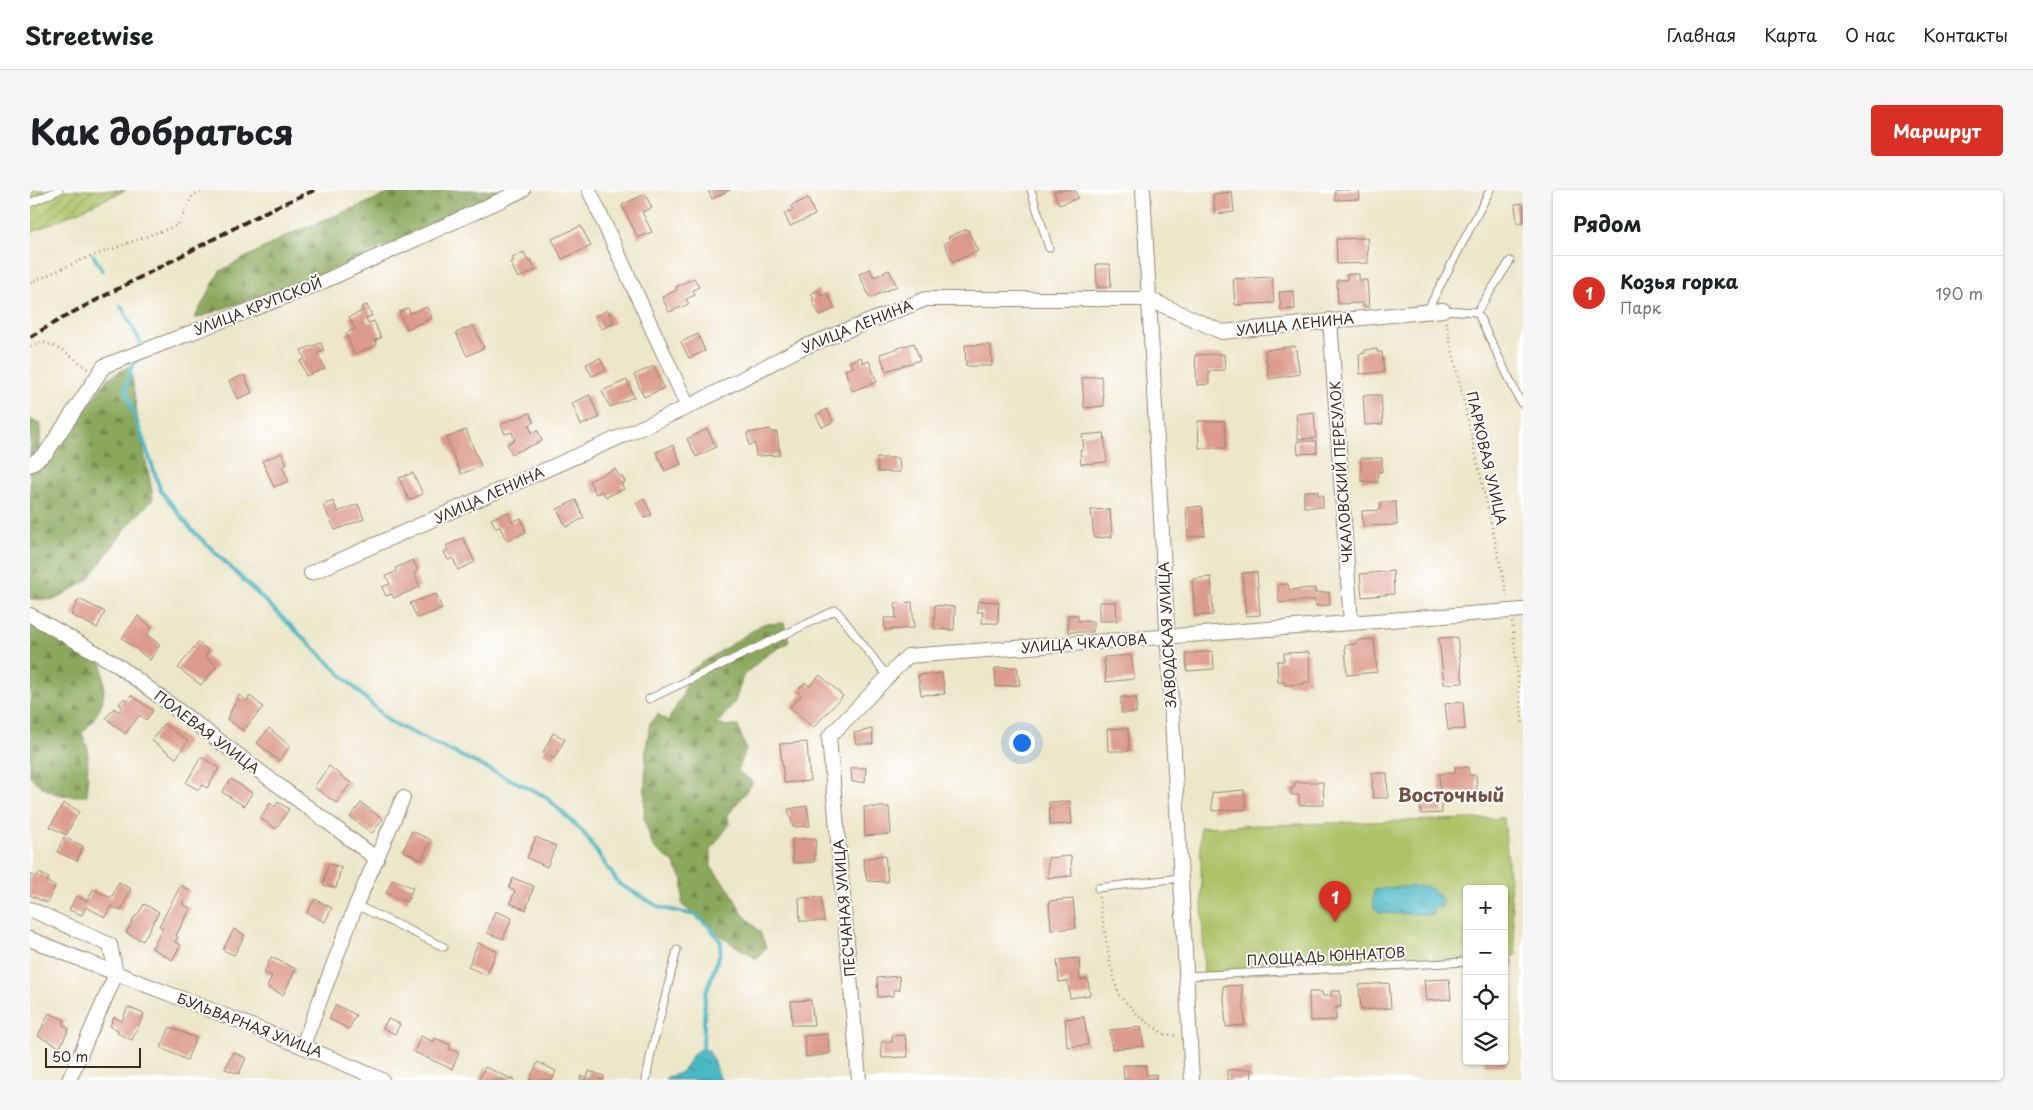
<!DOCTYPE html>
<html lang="ru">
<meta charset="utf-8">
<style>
:root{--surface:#fff;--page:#f6f6f6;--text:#202124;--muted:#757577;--line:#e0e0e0;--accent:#d93025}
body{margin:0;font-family:"Playpen Sans",sans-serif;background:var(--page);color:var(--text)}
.controls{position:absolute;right:15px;bottom:15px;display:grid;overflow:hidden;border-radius:5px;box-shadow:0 1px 4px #0004}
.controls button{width:45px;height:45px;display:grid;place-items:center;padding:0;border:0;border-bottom:1px solid var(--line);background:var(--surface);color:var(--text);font:25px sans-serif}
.scale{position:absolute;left:15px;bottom:12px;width:96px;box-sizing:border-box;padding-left:5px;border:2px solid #3b2a1e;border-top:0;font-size:14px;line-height:18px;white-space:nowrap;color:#3b2a1e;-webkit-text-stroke:4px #fff;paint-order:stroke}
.you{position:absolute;left:991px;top:552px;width:18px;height:18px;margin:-12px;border:4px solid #fff;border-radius:50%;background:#1a73e8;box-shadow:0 0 0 8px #1a73e833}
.badge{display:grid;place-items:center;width:32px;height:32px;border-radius:50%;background:var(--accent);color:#fff;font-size:16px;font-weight:700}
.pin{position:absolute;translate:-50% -41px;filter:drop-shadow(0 1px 2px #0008)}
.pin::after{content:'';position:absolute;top:26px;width:18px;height:15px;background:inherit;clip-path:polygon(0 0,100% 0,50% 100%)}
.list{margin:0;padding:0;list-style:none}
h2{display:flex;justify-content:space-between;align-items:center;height:65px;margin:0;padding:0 20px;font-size:21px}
h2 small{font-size:16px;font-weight:400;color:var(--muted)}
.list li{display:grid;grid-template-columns:32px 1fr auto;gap:15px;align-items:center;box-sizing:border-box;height:75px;padding:0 20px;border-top:1px solid var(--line)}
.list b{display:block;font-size:19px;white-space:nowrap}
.list p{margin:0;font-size:16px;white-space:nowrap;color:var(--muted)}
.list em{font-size:16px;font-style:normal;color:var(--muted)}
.icon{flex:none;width:28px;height:28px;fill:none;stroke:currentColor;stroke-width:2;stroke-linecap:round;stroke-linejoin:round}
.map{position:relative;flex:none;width:1493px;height:890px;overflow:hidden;border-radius:5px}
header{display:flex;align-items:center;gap:30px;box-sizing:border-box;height:70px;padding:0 25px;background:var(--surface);border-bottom:1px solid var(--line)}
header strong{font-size:24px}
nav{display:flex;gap:28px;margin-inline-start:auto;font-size:18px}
.intro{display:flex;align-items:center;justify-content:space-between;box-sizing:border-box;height:120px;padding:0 30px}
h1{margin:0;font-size:35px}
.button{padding:12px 22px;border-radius:5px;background:var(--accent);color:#fff;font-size:18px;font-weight:700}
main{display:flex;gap:30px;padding:0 30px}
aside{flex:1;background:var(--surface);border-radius:5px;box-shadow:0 1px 4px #0004}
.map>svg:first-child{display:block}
.forest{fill:url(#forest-firs);stroke:#62693d}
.park{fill:#aec267;stroke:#747642}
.garden{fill:url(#garden-furrows);stroke:#747642}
.water{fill:url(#water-ripples);stroke:#427072}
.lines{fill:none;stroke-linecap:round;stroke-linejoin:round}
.stream{stroke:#4ab7c5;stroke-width:4}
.building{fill:#dc9b8b}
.lane-casing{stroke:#948874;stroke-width:9}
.street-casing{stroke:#948874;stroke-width:16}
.path{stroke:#948874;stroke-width:2.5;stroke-dasharray:1 4;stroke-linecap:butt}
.lane{stroke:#fff;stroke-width:7}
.street{stroke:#fff;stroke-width:14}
.rail{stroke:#3b2a1e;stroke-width:4;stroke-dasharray:8 4;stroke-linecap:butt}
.labels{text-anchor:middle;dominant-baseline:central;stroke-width:4;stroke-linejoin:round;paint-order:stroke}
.street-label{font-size:14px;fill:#3b2a1e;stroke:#fff}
.district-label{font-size:19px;font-weight:bold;fill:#735244;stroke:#fff}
</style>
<header>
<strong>Streetwise</strong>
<nav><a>Главная</a><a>Карта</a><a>О нас</a><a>Контакты</a></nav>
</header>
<div class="intro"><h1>Как добраться</h1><a class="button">Маршрут</a></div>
<main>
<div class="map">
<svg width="1493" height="890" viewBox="0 0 1493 890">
<defs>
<pattern id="forest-firs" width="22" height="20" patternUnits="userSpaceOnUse" patternTransform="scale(1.25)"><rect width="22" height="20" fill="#8aa85c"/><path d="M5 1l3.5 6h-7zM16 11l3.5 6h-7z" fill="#72894b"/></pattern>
<pattern id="garden-furrows" width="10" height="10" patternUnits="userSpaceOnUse" patternTransform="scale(1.25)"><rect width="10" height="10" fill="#aec267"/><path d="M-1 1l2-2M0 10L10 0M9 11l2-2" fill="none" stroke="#8f9e54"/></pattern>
<pattern id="water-ripples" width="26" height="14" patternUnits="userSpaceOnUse" patternTransform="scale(1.25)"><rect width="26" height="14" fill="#4ab7c5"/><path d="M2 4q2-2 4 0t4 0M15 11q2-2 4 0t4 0" fill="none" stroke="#3f959f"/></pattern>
</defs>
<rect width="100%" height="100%" fill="#fff"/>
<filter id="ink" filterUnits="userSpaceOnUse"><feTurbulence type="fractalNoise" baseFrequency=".02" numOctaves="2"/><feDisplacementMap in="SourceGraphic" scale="10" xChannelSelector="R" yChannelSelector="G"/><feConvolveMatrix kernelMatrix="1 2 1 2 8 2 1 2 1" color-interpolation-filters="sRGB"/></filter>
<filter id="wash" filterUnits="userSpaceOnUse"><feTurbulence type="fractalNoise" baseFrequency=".0096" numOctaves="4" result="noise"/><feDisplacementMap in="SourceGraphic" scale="20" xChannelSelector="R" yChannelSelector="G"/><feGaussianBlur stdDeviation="1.12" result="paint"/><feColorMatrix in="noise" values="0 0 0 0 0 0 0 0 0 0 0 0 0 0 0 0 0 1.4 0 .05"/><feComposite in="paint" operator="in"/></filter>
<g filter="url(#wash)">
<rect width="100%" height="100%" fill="#ede6c9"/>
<g class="forest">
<path d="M368,0H489L289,85L164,129L190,81L260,44Z"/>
<path d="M100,176C105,201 106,227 112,252C115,272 121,289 123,309L96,338L58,390L24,410L0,409V278L34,250L78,188Z"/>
<path d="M0,229L11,235L10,259L0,266Z"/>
<path d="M754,433L759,452L734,467L713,486L705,512L686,535L708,536L716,559L708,581L723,592L698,625L699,635L681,659V677L701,702L712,723L730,742L736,757L727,769L696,750L652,715L653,690L643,672L623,657L614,628L616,559L620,533L628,524L638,531L653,505L658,482L733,434Z"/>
<path d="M0,436L9,439L72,474C77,506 74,519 52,543L58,559L57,606C31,606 19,606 0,586Z"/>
</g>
<path class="park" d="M1474,628L1486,766L1474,767V699H1437V769L1174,786L1170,637Z"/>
<path class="garden" d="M0,0H96L0,43Z"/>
<g class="water">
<path d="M1396,696C1405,700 1415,706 1411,717H1403V725L1350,723L1344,718L1343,708L1344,701L1350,698Z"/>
<path d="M673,858L679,861L691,890H634C639,884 647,886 652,881C661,872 659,863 673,858Z"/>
</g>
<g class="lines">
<g class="stream">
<path d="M63,65L72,80"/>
<path d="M91,116L111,153"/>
<path d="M109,168L103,174L95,198L131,301L162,340L360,532L515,606L553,642L589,694L631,718L665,725L679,736L691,752L690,763L675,805L673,858"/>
</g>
</g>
<g id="blocks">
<g class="building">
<path d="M678,0H700L682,9Z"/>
<path d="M1030,0H1045L1048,8L1029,15L1024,2Z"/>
<path d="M1305,0H1329L1330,9L1305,10Z"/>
<path d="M1202,2L1204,22L1185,24L1183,4Z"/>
<path d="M615,4L622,18L612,22L622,42L608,48L592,15Z"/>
<path d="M778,8L785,25L760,36L754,23L763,20L761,16Z"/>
<path d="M1493,13V33H1487L1485,14Z"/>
<path d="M551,36L561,56L532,69L522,49Z"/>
<path d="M937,39L948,61L923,72L914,53L920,51L918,47Z"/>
<path d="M1337,48L1338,73L1307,74L1306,49Z"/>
<path d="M494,62L498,71L501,70L506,80L488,88L480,72L484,71L482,68Z"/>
<path d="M1066,74H1080L1081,97H1067Z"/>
<path d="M840,79L844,87L859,80L867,96L840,108L829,84Z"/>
<path d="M1317,84H1329V90H1337L1339,117H1333V113L1308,114L1307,90H1317Z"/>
<path d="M1242,87L1244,113L1205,115L1203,89Z"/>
<path d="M664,88L669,97L663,100L665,105L656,109L659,114L639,122L632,107L647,100L646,97Z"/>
<path d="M788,100L791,106L797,103L805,118L790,126L782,110L784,108L781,104Z"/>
<path d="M1264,101L1265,119L1251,120L1249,102Z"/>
<path d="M337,115L342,126L336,128L338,133L344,131L351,148L345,150L347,155L324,164L316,143L325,139L319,127L333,121L331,117Z"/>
<path d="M397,117L402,128L377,139L369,122L378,118L380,123Z"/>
<path d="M578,120L584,133L571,139L565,126Z"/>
<path d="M443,135L454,158L437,166L426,143Z"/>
<path d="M668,144L675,161L659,168L651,152Z"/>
<path d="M291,153L294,161L288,163L295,179L276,186L270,171L275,169L271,160Z"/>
<path d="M884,153L890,170L856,181L850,164Z"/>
<path d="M935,155H961L962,176H936Z"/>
<path d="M1265,156L1270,184L1239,189L1235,160Z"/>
<path d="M1347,159V162H1352L1354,182L1330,184L1329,164L1335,163V160Z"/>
<path d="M1194,164L1195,180L1179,181V194L1167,195L1165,165Z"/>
<path d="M831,167L833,173L839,171L847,192L822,201L815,180L823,177L820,171Z"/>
<path d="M570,168L576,180L562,186L556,174Z"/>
<path d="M624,176L634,198L614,207L604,185Z"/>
<path d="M214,185L222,203L207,209L199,191Z"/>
<path d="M1071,186L1074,216L1054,218L1052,188Z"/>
<path d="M597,190L604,207L580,217L572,201Z"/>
<path d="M560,205L569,228L551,235L542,213Z"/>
<path d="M1333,205H1351L1353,234L1335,235Z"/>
<path d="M797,219L803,232L792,237L786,225Z"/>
<path d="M1284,222L1286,248L1268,249L1266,224Z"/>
<path d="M500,223L504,232L499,235L502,243L508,241L512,251L482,264L477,254L485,250L482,242L475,244L471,234Z"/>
<path d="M1168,231H1195L1196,258H1169Z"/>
<path d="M677,239L686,257L666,267L657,249Z"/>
<path d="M740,239L741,242H747L750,265L726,266L725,254L719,255L717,243Z"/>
<path d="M436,240L451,276L431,284L416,248Z"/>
<path d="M1074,243L1077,272L1051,274L1050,260H1054L1052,245Z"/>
<path d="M1267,251H1286L1287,263L1268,264Z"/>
<path d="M643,255L651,274L635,281L626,262Z"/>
<path d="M252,263L257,274L253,277L259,291L244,297L232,271Z"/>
<path d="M847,268H869L870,282H848Z"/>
<path d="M1331,268H1352V282L1348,281V292L1331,291Z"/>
<path d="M585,279L590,287L592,286L595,292L591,294L594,299L576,307L572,301L566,304L559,291Z"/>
<path d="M383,283L393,304L379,310L369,288Z"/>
<path d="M1274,301H1288V305H1293V317H1274Z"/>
<path d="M614,309L622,325L614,328L606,312Z"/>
<path d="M546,310L554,328L536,337L527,319Z"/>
<path d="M303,311L308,322L328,314L334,329L305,340L293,315Z"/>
<path d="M1350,312H1366L1367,335L1333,336L1332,321L1350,320Z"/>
<path d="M1172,316L1175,345L1158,347L1156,318Z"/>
<path d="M1080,319L1082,347L1064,348L1061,320Z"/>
<path d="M478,322L482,332L491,328L496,342L477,351L470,337L466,338L461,329Z"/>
<path d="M433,348L445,372L428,380L423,368L418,370L414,362L418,360L416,356Z"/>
<path d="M383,370L388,381L384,383L390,397L364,408L362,404L356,406L352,397L360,394L356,386L367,381L365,378Z"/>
<path d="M1363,381L1364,404L1332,407L1330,384Z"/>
<path d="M1227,382L1230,425L1216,426L1212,383Z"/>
<path d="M1181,387L1183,425L1165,426L1162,389Z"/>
<path d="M1258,394L1259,400L1285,398V403L1299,402L1300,415L1286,416L1284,410L1249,413L1248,395Z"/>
<path d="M406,404L412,419L387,428L380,413Z"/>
<path d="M49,409L75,422L67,438L41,425Z"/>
<path d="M948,411L969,412L968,433H952L953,422H947Z"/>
<path d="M882,412L884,438L855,440L854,428H866L865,413Z"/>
<path d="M1069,412H1086L1087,431H1069Z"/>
<path d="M905,415L925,417L924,440L904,439Z"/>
<path d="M1038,425H1048V431H1063V442H1038Z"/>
<path d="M108,426L122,438L117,445L130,455L120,470L92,448Z"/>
<path d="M1427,447L1433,493L1414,494L1409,448Z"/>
<path d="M1344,449L1347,482L1317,485L1315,455L1325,454L1329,450Z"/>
<path d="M168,452L179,461L175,466L187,476L171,495L148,478Z"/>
<path d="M1183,461L1184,479L1157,481L1156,464Z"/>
<path d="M1279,462L1280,492H1274V494L1255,495V492H1248L1247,471H1254V463Z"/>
<path d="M1101,465L1104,489L1076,492L1074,467Z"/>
<path d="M987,477L990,495L966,497L965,478Z"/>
<path d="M912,483L915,504L891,505L888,485Z"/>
<path d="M790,485L813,506L783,538L760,517L771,505L767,501L775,493L780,496Z"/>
<path d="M101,505L123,521L116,530L110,525L95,544L76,528L84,518L89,522L92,516L89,514L94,508L97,511Z"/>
<path d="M209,505L217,511L220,506L233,517L213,541L197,529Z"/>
<path d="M1091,507L1107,508L1106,523H1091Z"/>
<path d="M1433,512L1435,539L1418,540L1415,514Z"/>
<path d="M134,534L158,551L146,568L122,551Z"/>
<path d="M239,538L260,556L249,571L227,553Z"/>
<path d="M1098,538L1099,561H1078L1077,539Z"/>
<path d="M842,539L843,554H826L824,543Z"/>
<path d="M523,543L535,549L524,569L513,563Z"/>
<path d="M777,552L780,591L754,593L750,554Z"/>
<path d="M171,567L189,578L177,598L172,595L169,600L156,593Z"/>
<path d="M299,576L321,593L306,613L284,597Z"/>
<path d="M1425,577H1438L1439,585H1446L1447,603L1410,602L1409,584L1425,583Z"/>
<path d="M821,578H836L835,592H822Z"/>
<path d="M1342,583H1357L1358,608H1343Z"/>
<path d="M201,589L222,603L214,616L192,602Z"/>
<path d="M1265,592H1293L1294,615H1269V605H1261V598H1264Z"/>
<path d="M1214,600L1216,619L1182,621V603Z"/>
<path d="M1402,607H1411L1412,623L1391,624L1390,610H1402Z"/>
<path d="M1040,611L1042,634L1020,635L1019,612Z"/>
<path d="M248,612L259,619L246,639L230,628L240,613L245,617Z"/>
<path d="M33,613L49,621L36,645L20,637Z"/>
<path d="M331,613L353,629L342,643L320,627Z"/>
<path d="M777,616L780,636L763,637L758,619Z"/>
<path d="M834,617H859L861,644L835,646Z"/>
<path d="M382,641L401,650L392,670L373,661Z"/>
<path d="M34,647L53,656L47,671L27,662Z"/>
<path d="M506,647L526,656L517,677L497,668Z"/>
<path d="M762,649H786L784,672L763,673Z"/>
<path d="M855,665L858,692L837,691L833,669Z"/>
<path d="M1041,666L1042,686L1018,688V668Z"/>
<path d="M298,674L311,677L306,698L293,695Z"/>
<path d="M9,683L19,688L17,692L25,696L17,713L0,705V684L7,687Z"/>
<path d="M483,688L504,696L496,720L480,713L485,701L479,698Z"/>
<path d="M363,689L383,698L377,712L356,703Z"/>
<path d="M89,692L101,699L91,721L81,716L75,727L56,717L52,725L39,720L46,706L57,711L63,699L81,708Z"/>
<path d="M151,695L160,701L152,714L161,718L146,745L148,747L145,752L151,755L142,770L122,758L133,738L129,736Z"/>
<path d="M791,707L794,731H770L769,708Z"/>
<path d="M285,709L302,718L295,732L277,723Z"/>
<path d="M1043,709L1046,738L1021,740L1019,711Z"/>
<path d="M114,714L129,722L113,751L96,743L105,726H107Z"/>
<path d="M465,721L482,728L473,749L457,743Z"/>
<path d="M204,739L215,745L204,765L193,760Z"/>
<path d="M448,753L467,761L457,785L438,777Z"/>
<path d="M241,767L266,779L253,805L237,797L242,786L234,783Z"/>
<path d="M1049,768L1050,790L1058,789L1060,805L1040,808L1038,791L1029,792L1027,770Z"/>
<path d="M869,786L870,800H863V806L848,807L847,788Z"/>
<path d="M1419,789L1421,809L1396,811L1394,790Z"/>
<path d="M1359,793L1361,818L1331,820L1329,795Z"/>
<path d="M1212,795L1215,835L1196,837L1193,796Z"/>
<path d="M1301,801H1310L1311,817H1306V830L1280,831L1279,802H1292L1293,806H1301Z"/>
<path d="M781,810L784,835H762L761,811Z"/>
<path d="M306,815L326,825L319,839L299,829Z"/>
<path d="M98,817L114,824L102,850L87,843L88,840L80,836L84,827L92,831Z"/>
<path d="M19,823L35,830L33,835L39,839L30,857L8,846Z"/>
<path d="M1054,827L1058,855L1037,857L1035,829Z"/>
<path d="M358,829L370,834L365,844L353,838Z"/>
<path d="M140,837L166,848L157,870L131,858Z"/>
<path d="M1111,837L1114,856L1082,859L1080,840Z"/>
<path d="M798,844L799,864L776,867L774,846Z"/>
<path d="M875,845L878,867L852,868L851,852H862V846Z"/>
<path d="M391,846L404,852L405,848L421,855L419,859L429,863L422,879L384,862Z"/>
<path d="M1474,857L1477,875L1455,876L1454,871H1474Z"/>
<path d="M203,862L216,868L209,884L195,879Z"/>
<path d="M508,872L526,881L522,890H499Z"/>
<path d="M1093,875H1116V885L1126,884V890H1094Z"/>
<path d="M455,877L484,890H449Z"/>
<path d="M1221,879L1222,890H1197V880Z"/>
<path d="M559,881L574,886L573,890H550L551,886L557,888Z"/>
</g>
</g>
</g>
<g filter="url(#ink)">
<use href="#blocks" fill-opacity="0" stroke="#948874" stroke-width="1"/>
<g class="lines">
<g class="lane-casing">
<g id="lane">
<path d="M1001,0L1019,58"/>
<path d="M0,13L29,0"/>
<path d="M1413,120L1447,122L1480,71"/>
<path d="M1397,121L1460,0"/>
<path d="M1447,122L1491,213"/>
<path d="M619,509L806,420L858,487"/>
<path d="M1068,698L1150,688"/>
<path d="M326,715L414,757"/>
<path d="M1474,770H1475"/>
<path d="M1156,786L1437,772"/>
<path d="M616,890L621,863L647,760"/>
</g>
</g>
<g class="street-casing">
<g id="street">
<path d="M559,0L658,217"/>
<path d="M1113,0L1162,890"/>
<path d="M1300,130L1321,433"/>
<path d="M0,275L16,263L74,176L288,94L493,0"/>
<path d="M281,383L658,217L769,159L896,109H1119L1192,142L1413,120"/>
<path d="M0,425L86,474L347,669"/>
<path d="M0,719L80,755L86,784L39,890"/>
<path d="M0,749C117,797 237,839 352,890"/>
<path d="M273,855L326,715L373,608"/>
<path d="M829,890L799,547L878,466L1493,420"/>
</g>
</g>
<g class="path">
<path d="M0,93L49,71L148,35L163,5L175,0"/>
<path d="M1416,132L1478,409"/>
<path d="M0,156L13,152L33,160L58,179"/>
<path d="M1482,432L1493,535"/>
<path d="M1069,707L1080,773L1089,805L1110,827L1134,844L1148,846"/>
</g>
<use href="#lane" class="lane"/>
<use href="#street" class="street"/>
<path class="rail" d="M0,147L34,127L241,19L285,0"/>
</g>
</g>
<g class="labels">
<g class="street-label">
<text transform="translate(228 116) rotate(-21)">УЛИЦА КРУПСКОЙ</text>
<text transform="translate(1265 134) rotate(-6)">УЛИЦА ЛЕНИНА</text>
<text transform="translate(827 136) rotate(-22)">УЛИЦА ЛЕНИНА</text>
<text transform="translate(1457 268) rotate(77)">ПАРКОВАЯ УЛИЦА</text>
<text transform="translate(1311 282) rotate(-94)">ЧКАЛОВСКИЙ ПЕРЕУЛОК</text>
<text transform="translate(459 305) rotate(-24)">УЛИЦА ЛЕНИНА</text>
<text transform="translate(1137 445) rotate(-93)">ЗАВОДСКАЯ УЛИЦА</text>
<text transform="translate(1054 453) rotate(-4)">УЛИЦА ЧКАЛОВА</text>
<text transform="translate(177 542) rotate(37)">ПОЛЕВАЯ УЛИЦА</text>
<text transform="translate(814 718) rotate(-95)">ПЕСЧАНАЯ УЛИЦА</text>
<text transform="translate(1296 766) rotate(-3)">ПЛОЩАДЬ ЮННАТОВ</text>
<text transform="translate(220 835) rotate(21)">БУЛЬВАРНАЯ УЛИЦА</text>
</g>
<g class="district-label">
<text x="1421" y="604">Восточный</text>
</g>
</g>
</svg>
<div class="controls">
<button>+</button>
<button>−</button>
<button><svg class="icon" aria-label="locate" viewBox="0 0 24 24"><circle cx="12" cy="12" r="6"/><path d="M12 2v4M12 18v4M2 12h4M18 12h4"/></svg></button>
<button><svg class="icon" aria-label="layers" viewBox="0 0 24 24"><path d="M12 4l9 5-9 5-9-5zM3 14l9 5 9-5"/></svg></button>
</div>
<div class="scale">50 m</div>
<div class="you"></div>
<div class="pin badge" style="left:1305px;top:732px">1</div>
</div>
<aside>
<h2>Рядом<small></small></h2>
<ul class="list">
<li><span class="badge">1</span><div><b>Козья горка</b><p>Парк</p></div><em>190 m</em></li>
</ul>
</aside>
</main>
